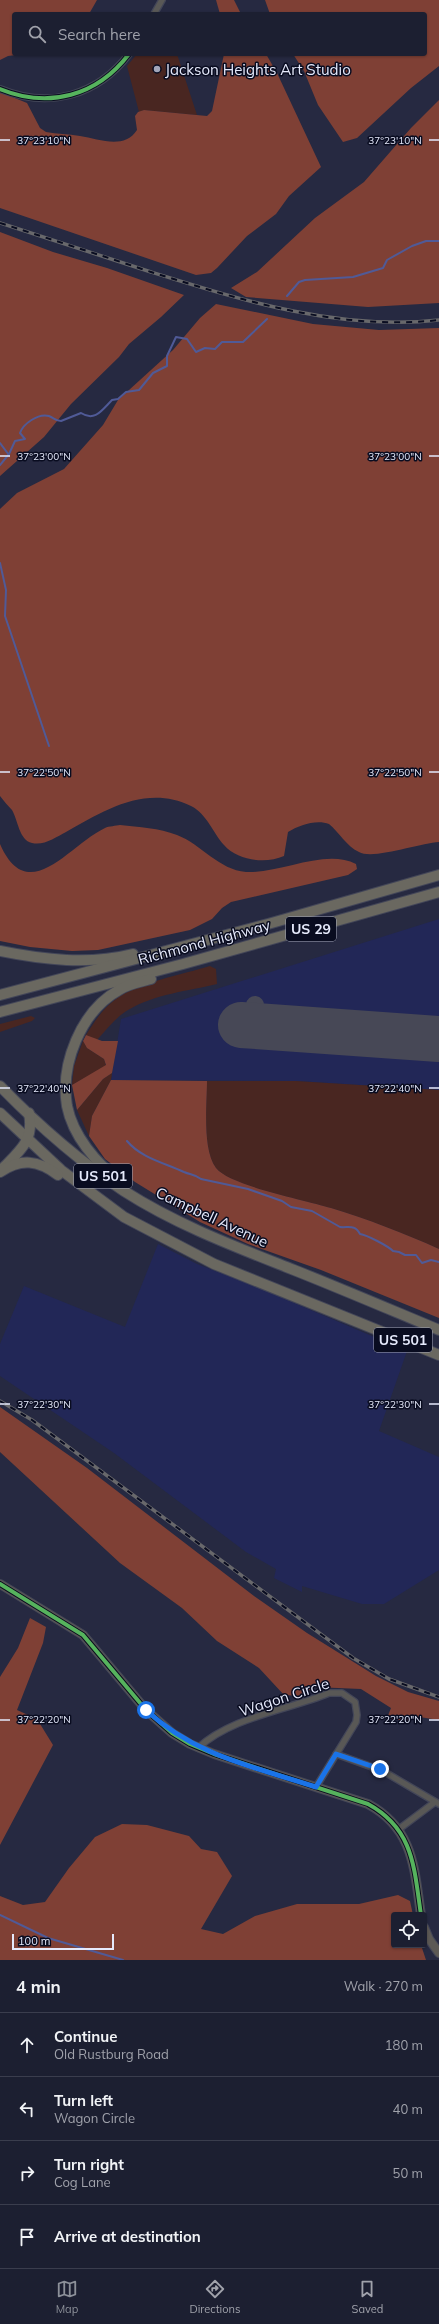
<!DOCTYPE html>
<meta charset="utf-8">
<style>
:root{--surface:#1c1f31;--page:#292c3d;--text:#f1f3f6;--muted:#a0a2ab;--line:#3a3d4d;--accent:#8c9099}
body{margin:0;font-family:Mulish,sans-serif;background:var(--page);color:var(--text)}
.controls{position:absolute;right:12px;bottom:12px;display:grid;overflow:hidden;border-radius:4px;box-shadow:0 1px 3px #0004}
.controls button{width:36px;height:36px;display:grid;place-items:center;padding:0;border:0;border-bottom:1px solid var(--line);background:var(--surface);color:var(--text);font:20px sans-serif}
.scale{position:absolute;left:12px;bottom:10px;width:102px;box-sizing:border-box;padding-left:4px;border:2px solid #e5e9fb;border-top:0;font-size:11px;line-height:14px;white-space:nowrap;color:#e5e9fb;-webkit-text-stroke:3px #090c20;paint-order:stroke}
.stop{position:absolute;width:12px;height:12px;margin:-9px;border:3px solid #1a73e8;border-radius:50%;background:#fff}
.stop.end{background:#1a73e8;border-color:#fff;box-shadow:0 1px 4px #0008}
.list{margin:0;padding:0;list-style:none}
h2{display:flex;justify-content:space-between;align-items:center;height:52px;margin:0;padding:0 16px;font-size:17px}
h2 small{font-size:13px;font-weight:400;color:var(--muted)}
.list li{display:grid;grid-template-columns:26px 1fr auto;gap:12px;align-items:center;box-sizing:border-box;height:64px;padding:0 16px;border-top:1px solid var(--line)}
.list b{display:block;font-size:15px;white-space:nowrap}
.list p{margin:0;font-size:13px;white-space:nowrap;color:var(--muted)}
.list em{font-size:13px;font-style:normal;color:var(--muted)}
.icon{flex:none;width:22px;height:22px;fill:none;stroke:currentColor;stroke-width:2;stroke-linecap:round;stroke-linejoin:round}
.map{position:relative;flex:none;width:439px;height:1960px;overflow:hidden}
.search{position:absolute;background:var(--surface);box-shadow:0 1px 3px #0004;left:12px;right:12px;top:12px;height:44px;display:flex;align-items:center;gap:10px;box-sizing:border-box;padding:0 14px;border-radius:4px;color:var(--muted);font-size:15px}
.sheet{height:308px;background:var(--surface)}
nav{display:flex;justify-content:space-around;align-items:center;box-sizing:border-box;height:56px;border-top:1px solid var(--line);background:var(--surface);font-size:11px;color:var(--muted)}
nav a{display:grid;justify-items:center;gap:2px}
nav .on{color:var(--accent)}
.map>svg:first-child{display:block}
.built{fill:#222757}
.green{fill:#492621}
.forest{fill:#7f4035}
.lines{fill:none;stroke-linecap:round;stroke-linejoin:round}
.stream{stroke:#505a97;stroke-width:2}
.taxiway{stroke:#474856;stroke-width:18}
.runway{stroke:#474856;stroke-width:46}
.street-casing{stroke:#434658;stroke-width:8}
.secondary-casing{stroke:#434658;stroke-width:10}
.highway-casing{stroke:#434658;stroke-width:12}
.street{stroke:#595856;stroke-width:5.5}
.secondary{stroke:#5c5955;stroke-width:8}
.highway{stroke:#6a6860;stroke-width:10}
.rail-casing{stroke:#68686b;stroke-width:3.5}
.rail{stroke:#090c20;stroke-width:2;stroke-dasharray:6;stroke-linecap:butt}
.cycleway-casing{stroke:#090c20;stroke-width:6}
.cycleway{stroke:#56b35d;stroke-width:4}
.route{stroke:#1a73e8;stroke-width:5}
.ticks{fill:none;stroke:#e5e9fb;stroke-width:1.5}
.poi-dot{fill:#a2a6ba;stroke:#090c20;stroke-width:1.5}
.labels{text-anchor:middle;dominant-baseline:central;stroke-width:3;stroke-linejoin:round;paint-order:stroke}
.shield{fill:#090c20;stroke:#a3a7b9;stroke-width:1}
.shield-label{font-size:14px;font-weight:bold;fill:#e5e9fb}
.poi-label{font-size:15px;fill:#e5e9fb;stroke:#090c20;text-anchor:start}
.street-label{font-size:15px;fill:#e5e9fb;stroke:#090c20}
.ticks-label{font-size:10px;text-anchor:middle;fill:#e5e9fb;stroke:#090c20;stroke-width:3;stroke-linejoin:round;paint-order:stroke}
</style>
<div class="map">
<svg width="439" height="1960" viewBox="0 0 439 1960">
<rect width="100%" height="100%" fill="#262941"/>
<g class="built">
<path d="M439,919V1090L296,1081L111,1080L121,1019Z"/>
<path d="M158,1244L197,1264L250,1284L407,1351L379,1431L439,1457V1570L384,1604H362L302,1586V1592L274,1578L276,1569L246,1552L114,1453L0,1376V1344L24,1286L125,1327Z"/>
</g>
<g class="green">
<path d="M137,54H177L197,115L144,110L139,112L127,66Z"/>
<path d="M210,966L216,969L217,984C188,991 155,994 128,1010C116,1017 107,1029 97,1040L86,1035C95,1021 103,1008 116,999C137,983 184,974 210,966Z"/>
<path d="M31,1016L35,1018L32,1021L0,1032V1024Z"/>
<path d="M83,1041L87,1048L104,1059L106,1066L72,1085L74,1066Z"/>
<path d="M112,1073L111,1080L92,1116L89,1136L77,1110L103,1079Z"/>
<path d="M207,1081H296L439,1090V1249C404,1233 367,1219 331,1208C306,1200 230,1186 216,1168C202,1149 207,1104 207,1081Z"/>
</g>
<g class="forest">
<path d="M0,0H97L89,14H14V54H24L8,56L0,60Z"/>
<path d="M216,0H234L241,14H220Z"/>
<path d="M265,0H439V66L411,88L357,138L343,142L318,105L304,71L293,54H425V14H270Z"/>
<path d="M224,54H266L277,73L321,167L289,196L276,214L247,236L217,268L211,273L196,275L0,208V92L27,103L40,128L46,132C57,134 68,134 80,136C99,139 124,150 137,130L135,116L138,112L144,110L207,116L212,111Z"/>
<path d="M439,100V303L368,307L246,297L231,288L257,272L315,218L364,182L411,128Z"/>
<path d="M0,232L53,252L107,268L184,295L161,317L129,344L119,357L71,404L44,437L0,476Z"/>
<path d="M216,304L313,324L379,330L439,328V842C420,843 373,860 359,852C346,846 339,832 329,824C317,819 299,825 288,832L284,856C266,864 238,861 224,845C213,833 207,814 191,806C147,784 104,810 66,832C56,837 44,846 32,843C19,840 18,820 12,810C8,806 4,801 0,796V509L17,493L64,469L103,425L118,400L173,350L200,318Z"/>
<path d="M120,825C139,827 159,828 177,835C201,844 219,870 246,872C280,874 325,848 356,864L357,869L348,875L231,902L222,908L212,919L190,930L98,950L72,951L30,947L0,941V844C28,908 69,845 105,828C109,826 116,826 120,825Z"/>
<path d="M86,1035L102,1041H118L112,1073L103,1079L77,1110L72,1085L106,1065L104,1059L87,1048L83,1041Z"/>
<path d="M111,1080L207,1081C207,1104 202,1149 216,1168C230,1186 306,1200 331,1208C367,1219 404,1233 439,1249V1318L321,1270L248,1244L200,1222L135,1182L105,1159L89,1136L92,1116Z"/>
<path d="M0,1407L87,1468L254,1596L307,1633L376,1676L408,1692L439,1701V1720L413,1716L410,1722L387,1718L391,1708L361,1689L314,1687L301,1696L284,1695L259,1668L217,1641L182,1608L120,1563L0,1452Z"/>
<path d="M30,1618L46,1627L43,1643L17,1710L37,1719L53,1745L0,1845V1677L18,1648Z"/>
<path d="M122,1824L147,1825L189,1836L201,1849L217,1852L232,1876L201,1929L223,1934L255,1916L297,1904H359L398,1895L410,1901L413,1915H394V1945H421L426,1960H0V1896L23,1905L45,1902L69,1868L95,1837Z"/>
</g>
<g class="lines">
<g class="stream">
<path d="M287,296L299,282L305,280L353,277L383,268L387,260L412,246L426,241H439"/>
<path d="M0,443L9,455"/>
<path d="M0,465L9,454L15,441L25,439L20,433C23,424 38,413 49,416C54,418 55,421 61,421L81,413C95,422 102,410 112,400L118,399L126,392L139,390L153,373L167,366V356L176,337L187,339L196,352L205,348L215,349L222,342H243L267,319"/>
<path d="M0,563L6,590L5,616L49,746"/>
<path d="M127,1141C141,1158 165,1163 184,1172C191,1175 195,1174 201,1179L248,1189L282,1201L291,1207L312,1211L340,1227C348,1228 355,1224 360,1234C367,1235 388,1246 393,1251L399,1252L405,1255H416L422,1263L431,1260L439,1262"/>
<path d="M0,1915L48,1938L123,1960"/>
</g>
<g class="taxiway">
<path d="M253,1026L255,1005"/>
<path d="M439,1039V1035"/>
</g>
<path class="runway" d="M241,1025L439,1039"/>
<g class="street-casing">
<g id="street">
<path d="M154,14L162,0"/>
<path d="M0,89C49,109 97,96 129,54"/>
<path d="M198,1748C231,1717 288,1710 329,1693H342L355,1702L357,1715L356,1722L316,1787"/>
<path d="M336,1754L383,1771L439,1804"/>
<path d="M399,1829L435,1802"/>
</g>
</g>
<g class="secondary-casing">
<g id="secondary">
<path d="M0,1584L83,1635L146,1710L172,1733L190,1744L214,1754L368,1804C414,1829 414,1868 421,1915"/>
<path d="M424,1927L429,1939L439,1953"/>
</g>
</g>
<g class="highway-casing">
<g id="highway">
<path d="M0,951C44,960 89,965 133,954"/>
<path d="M0,995L268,924L439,875"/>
<path d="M0,1012L183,964L439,892"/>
<path d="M0,1086C38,1125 79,1161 124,1191C177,1225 236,1247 294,1270C342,1289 391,1310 439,1330"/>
<path d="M0,1113L61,1170L124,1217L214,1264L439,1355"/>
<path d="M4,1167C22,1149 34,1139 29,1113"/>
<path d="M0,1172C21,1158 38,1160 58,1175"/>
<path d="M119,1180C96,1163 73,1136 67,1106C60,1064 81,1011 119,990C128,984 140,982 151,979"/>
</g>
</g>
<use href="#street" class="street"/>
<use href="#secondary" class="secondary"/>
<use href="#highway" class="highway"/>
<g class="rail-casing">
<g id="rail">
<path d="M0,223C50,239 100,255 151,272C244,301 340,331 439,320"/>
<path d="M0,1401L32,1420L353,1658L389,1679L439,1697"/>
</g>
</g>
<use href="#rail" class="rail"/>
<g class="cycleway-casing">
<g id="cycleway">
<path d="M0,89C49,109 97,96 129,54"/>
<path d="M0,1584L83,1635L146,1710L172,1733L190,1744L214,1754L368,1804C414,1829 414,1868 421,1915"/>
</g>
</g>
<use href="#cycleway" class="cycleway"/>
</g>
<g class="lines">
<path class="route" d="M146,1710C195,1756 255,1767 316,1787L336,1754L380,1769"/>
</g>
<path class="ticks" d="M0,140H10M429,140H439M0,456H10M429,456H439M0,772H10M429,772H439M0,1088H10M429,1088H439M0,1404H10M429,1404H439M0,1720H10M429,1720H439"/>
<circle class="poi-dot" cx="157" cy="69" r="4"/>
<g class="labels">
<g class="shield">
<rect x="286" y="917" width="50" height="24" rx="3"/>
<rect x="74" y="1164" width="58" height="24" rx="3"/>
<rect x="374" y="1328" width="58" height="24" rx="3"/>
</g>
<g class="shield-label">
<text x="311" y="929">US 29</text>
<text x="103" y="1176">US 501</text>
<text x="403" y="1340">US 501</text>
</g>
<g class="poi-label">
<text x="165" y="69">Jackson Heights Art Studio</text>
</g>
<g class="street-label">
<text transform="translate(204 942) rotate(-15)">Richmond Highway</text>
<text transform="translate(212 1217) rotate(25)">Campbell Avenue</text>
<text transform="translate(284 1697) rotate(-18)">Wagon Circle</text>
</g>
</g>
<g class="ticks-label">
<text x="44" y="144">37°23'10"N</text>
<text x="395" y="144">37°23'10"N</text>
<text x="44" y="460">37°23'00"N</text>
<text x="395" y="460">37°23'00"N</text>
<text x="44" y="776">37°22'50"N</text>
<text x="395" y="776">37°22'50"N</text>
<text x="44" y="1092">37°22'40"N</text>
<text x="395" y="1092">37°22'40"N</text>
<text x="44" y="1408">37°22'30"N</text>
<text x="395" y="1408">37°22'30"N</text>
<text x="44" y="1723">37°22'20"N</text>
<text x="395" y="1723">37°22'20"N</text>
</g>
</svg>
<div class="controls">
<button><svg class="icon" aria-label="locate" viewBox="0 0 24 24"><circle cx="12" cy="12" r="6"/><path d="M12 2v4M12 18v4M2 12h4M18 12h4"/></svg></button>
</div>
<div class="scale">100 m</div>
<div class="stop" style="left:146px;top:1710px"></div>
<div class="stop end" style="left:380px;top:1769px"></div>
<div class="search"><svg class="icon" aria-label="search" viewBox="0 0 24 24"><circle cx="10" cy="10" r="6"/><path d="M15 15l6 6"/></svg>Search here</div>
</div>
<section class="sheet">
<h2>4 min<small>Walk · 270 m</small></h2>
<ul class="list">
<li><svg class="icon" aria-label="ahead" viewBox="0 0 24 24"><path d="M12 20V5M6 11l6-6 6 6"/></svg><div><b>Continue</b><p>Old Rustburg Road</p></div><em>180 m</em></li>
<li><svg class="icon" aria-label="left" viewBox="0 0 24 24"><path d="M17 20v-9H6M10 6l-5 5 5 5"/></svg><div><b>Turn left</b><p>Wagon Circle</p></div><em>40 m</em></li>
<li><svg class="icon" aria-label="right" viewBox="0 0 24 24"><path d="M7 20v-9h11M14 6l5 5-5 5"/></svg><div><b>Turn right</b><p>Cog Lane</p></div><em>50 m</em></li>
<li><svg class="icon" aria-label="arrive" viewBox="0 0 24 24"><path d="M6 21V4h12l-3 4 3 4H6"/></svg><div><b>Arrive at destination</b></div></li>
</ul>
</section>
<nav>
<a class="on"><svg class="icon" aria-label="map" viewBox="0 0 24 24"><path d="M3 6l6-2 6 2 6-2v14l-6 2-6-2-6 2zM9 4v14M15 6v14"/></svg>Map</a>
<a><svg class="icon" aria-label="directions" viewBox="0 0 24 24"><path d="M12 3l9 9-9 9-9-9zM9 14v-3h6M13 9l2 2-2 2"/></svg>Directions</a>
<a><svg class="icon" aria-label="saved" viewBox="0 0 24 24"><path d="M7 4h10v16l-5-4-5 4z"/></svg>Saved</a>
</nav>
